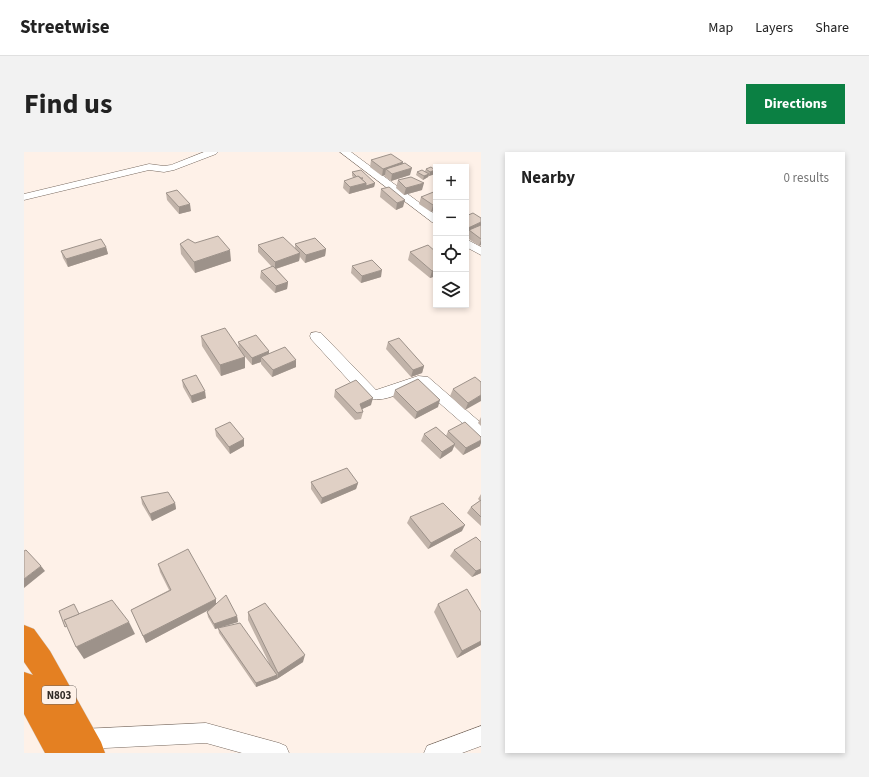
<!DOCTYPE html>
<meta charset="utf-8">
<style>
:root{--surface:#fff;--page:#f2f2f2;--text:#222;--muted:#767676;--line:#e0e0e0;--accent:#0b8043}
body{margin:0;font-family:"Source Sans 3",sans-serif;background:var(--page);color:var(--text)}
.controls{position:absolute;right:12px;top:12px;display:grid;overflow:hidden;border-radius:0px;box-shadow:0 2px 6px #0003}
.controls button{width:36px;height:36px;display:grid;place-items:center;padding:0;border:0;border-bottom:1px solid var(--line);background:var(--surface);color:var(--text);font:20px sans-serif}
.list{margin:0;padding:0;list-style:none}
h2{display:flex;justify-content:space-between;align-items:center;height:52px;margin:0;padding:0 16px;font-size:17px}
h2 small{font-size:13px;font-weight:400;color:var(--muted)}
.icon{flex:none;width:22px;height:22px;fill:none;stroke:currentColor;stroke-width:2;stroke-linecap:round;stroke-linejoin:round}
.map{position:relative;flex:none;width:457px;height:601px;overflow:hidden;border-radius:0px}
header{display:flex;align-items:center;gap:24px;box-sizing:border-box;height:56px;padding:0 20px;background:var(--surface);border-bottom:1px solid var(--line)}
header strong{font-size:19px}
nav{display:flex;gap:22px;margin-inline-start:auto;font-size:14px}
.intro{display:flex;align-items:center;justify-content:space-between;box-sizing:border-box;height:96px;padding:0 24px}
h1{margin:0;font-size:28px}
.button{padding:10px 18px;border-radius:0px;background:var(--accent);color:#fff;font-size:14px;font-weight:700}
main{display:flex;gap:24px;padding:0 24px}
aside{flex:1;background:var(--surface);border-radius:0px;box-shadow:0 2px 6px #0003}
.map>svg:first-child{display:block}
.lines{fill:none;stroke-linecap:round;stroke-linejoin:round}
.minor-casing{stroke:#786a60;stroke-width:1}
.highway-casing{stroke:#d5d4d3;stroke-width:1}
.minor{fill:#fff;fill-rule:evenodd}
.highway{fill:#e48022;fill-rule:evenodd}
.wall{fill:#c1b3a9}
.shaded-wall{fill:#9d928a}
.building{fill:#e0d0c5;stroke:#9d928a}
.labels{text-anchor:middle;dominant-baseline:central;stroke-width:4;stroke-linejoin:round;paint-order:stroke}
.shield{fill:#fef1e8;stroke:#6d6560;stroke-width:1}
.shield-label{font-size:11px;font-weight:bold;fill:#2f2925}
</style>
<header>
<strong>Streetwise</strong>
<nav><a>Map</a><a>Layers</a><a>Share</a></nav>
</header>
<div class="intro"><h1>Find us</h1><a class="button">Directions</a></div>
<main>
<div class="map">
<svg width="457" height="601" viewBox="0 0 457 601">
<rect width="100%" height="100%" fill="#fef1e8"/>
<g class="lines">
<g class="minor-casing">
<g id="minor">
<path d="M180,0H194L192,2L150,18L140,20L125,18L0,48V42L125,12L140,14L147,13Z"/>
<path d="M316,0H327L412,63V71L408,70Z"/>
<path d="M442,87L457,95V103L442,95Z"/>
<path d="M292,180L297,181L352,238L394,224L404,225L457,271V285L452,283L396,234C377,239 357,255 338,243L287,187L286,184L287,181Z"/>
<path d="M182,571L255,591L262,594L265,601H218L182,591L61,597L56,599L49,596L46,589L49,582L59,577Z"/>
<path d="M457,574V594L438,601H400L403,594Z"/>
</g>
</g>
<g class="highway-casing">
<path id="highway" d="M0,473L10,477L26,499L77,590L81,601H21L0,562V520L9,523L0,510Z"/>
</g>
<use href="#minor" class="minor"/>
<use href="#highway" class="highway"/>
</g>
<g class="wall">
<path d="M347,8L379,10V12L386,23L367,29L360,24L361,23L358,24L346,15Z"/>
<path d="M402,17L411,18V22L405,24L404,25L399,28L392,23L393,20L401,19Z"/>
<path d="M328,20L351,31L350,35L325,42L319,36L320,29L330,26L328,24Z"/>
<path d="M374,28L398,38L380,43L372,36Z"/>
<path d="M357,37L379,55L372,58L356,45Z"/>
<path d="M412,39V58L407,60L395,52L397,45Z"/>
<path d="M142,41L167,59L155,62L143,48Z"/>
<path d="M442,64L457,66V93L455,94L442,85L443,82Z"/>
<path d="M171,91L207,109L171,121L157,102L156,92Z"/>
<path d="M271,92L302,97L301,104L281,111L276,105L275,109L252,117L264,130L263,137L251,141L236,126L237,119L248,115L234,100V93L271,97Z"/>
<path d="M404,93L412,124L406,126L384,108L386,100Z"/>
<path d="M82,95L84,102L44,115L39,106L37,99Z"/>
<path d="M328,114L357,125L337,131L327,121Z"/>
<path d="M177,184L215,196L214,190L245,199V202L272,215L248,225L237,212V210L228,213L217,200L221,205V216L197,224L178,194Z"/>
<path d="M364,190L400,214L398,221L387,225L362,197Z"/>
<path d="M158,228L182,246L168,251L159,235Z"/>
<path d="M457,230L441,258L426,244L429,237Z"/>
<path d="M311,238L347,253L338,257L339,260L337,267L331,268L310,245Z"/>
<path d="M371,238L414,255L391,267L369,245Z"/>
<path d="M457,265V274L454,271Z"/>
<path d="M191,277L220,294L206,302L192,284Z"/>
<path d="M424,279L456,294L439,303L430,294L428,299L416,307L397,289L400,282L422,284Z"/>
<path d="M287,330L334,331L332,337L297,352L287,337Z"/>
<path d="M457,342V374L443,361L447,355L456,349L454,347Z"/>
<path d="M117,345L151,351L152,357L128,369L118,352Z"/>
<path d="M386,365L438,379L404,397L383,371Z"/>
<path d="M430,398L457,421L448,425L426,404Z"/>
<path d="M134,412L192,447V452L213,464L214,470L191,477L184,465L183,460L185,458L122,491L107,458L145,438L136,420Z"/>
<path d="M414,452L457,460V493L433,506L410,460Z"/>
<path d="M224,460L279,510L253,527L232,535L195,481L194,476L245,511L224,468Z"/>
</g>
<g class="shaded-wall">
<path d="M379,10L378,17H362L361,23L358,24L359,17Z"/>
<path d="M388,16L386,23L367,29L368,22Z"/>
<path d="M411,18V22L405,24L406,20Z"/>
<path d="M405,22L404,25L399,28L400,24Z"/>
<path d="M342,31H351L350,35L325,42L326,35Z"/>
<path d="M400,31L398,38L380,43L382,36Z"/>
<path d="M381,48L379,55L372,58L373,51Z"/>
<path d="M166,52L167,59L155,62V55Z"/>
<path d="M412,52V58L407,60L409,53Z"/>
<path d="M457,70V76L445,78L443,82L442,83V77Z"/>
<path d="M457,88V93L455,94Z"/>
<path d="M82,95L84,102L44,115L42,107Z"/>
<path d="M302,97L301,104L281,111L282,103Z"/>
<path d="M206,98L207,109L171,121L170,110Z"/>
<path d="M276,101L275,109L251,117V110Z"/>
<path d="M412,117V124L406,126L408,119Z"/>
<path d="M358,118L357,125L337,131L338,124Z"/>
<path d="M264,130L263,137L251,141L252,134Z"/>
<path d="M245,199V207L237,205V210L228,213V206Z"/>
<path d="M221,205V216L197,224L196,213Z"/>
<path d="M272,208V215L248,225L249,218Z"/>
<path d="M400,214L398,221L387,225L389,218Z"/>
<path d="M181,239L182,246L168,251L167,244Z"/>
<path d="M457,243V249L441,258L444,251Z"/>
<path d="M349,246L347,253L334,259L336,252Z"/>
<path d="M416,248L414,255L391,267L393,260Z"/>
<path d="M220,287V294L206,302L205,295Z"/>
<path d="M457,288V291L456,294L439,303L442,296Z"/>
<path d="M431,292L428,299L416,307L418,300Z"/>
<path d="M334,331L332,337L297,352L298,346Z"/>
<path d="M151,351L152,357L128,369L126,362Z"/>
<path d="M441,373L438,379L404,397L407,391Z"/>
<path d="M17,414L21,419L0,436V427Z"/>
<path d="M457,417V421L448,425L452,419Z"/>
<path d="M192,447V454L122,491L119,484Z"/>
<path d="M213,464L214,470L191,477L190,472Z"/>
<path d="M105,470L111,482L60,507L52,495Z"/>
<path d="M457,489V493L433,506L438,499Z"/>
<path d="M281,503L279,510L253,527L254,521Z"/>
<path d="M253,523V527L232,535V531Z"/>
</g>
<g class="building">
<path d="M367,2L379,10L359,17L347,8Z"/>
<path d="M381,11L388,16L368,22L362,17Z"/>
<path d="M407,15L411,18L406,20L402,17Z"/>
<path d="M337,18L351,31L342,34V31L337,27L339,26H337L334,24L333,25L328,20Z"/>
<path d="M398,18L405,22L400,24L393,20Z"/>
<path d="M334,24L342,31L326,35L320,29Z"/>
<path d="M387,25L400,31L382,36L374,28Z"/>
<path d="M365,35L381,48L373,51L357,37Z"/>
<path d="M153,38L166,52L155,55L142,41Z"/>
<path d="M412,39V52L409,53L397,45Z"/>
<path d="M449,61L457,66V70L442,77V64Z"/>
<path d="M457,73V87L445,78Z"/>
<path d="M194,84L206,98L170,110L156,92L164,87L171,91Z"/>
<path d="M259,85L276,101L251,110L234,93Z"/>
<path d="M291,86L302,97L282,103L271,92Z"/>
<path d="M77,87L82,95L42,107L37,99Z"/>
<path d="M404,93L412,100V117L408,119L386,100Z"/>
<path d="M348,108L358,118L338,124L328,114Z"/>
<path d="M249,114L264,130L252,134L237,119Z"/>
<path d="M201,176L221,205L196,213L177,184Z"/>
<path d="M232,183L245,199L228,206L214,190Z"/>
<path d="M375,186L400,214L389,218L364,190Z"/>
<path d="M261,195L272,208L249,218L237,205Z"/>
<path d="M172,223L181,239L167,244L158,228Z"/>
<path d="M451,225L457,230V243L444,251L429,237Z"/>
<path d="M394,227L416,248L393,260L371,238Z"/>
<path d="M332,228L349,246L336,252L339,260L333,261L311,238Z"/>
<path d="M206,270L220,287L205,295L191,277Z"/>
<path d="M441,270L457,285V288L442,296L424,279Z"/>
<path d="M412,275L431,292L418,300L400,282Z"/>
<path d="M323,316L334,331L298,346L287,330Z"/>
<path d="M144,340L151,351L126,362L117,345Z"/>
<path d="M457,348V365L447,355Z"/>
<path d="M419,351L441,373L407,391L386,365Z"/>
<path d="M452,385L457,390V417L452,419L430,398Z"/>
<path d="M164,397L192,447L119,484L107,458L147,438L134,412Z"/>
<path d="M2,398L17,414L0,427V399Z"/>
<path d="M443,437L457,460V489L438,499L414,452Z"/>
<path d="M202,443L213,464L190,472L183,460Z"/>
<path d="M88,448L105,470L52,495L40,468Z"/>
<path d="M241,451L281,503L254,521L224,460Z"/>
<path d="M50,452L55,462L40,468L43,474L41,475L35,459Z"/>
<path d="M216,471L253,523L232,531L194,476Z"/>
</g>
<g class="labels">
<rect class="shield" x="18" y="534" width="34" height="18" rx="3"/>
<g class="shield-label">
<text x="35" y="543">N803</text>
</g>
</g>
</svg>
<div class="controls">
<button>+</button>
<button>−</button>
<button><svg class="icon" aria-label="locate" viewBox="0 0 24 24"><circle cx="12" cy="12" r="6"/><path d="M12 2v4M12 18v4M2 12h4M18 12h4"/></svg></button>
<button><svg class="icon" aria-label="layers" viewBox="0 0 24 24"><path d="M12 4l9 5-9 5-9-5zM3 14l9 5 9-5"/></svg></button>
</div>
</div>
<aside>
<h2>Nearby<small>0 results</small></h2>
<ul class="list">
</ul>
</aside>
</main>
